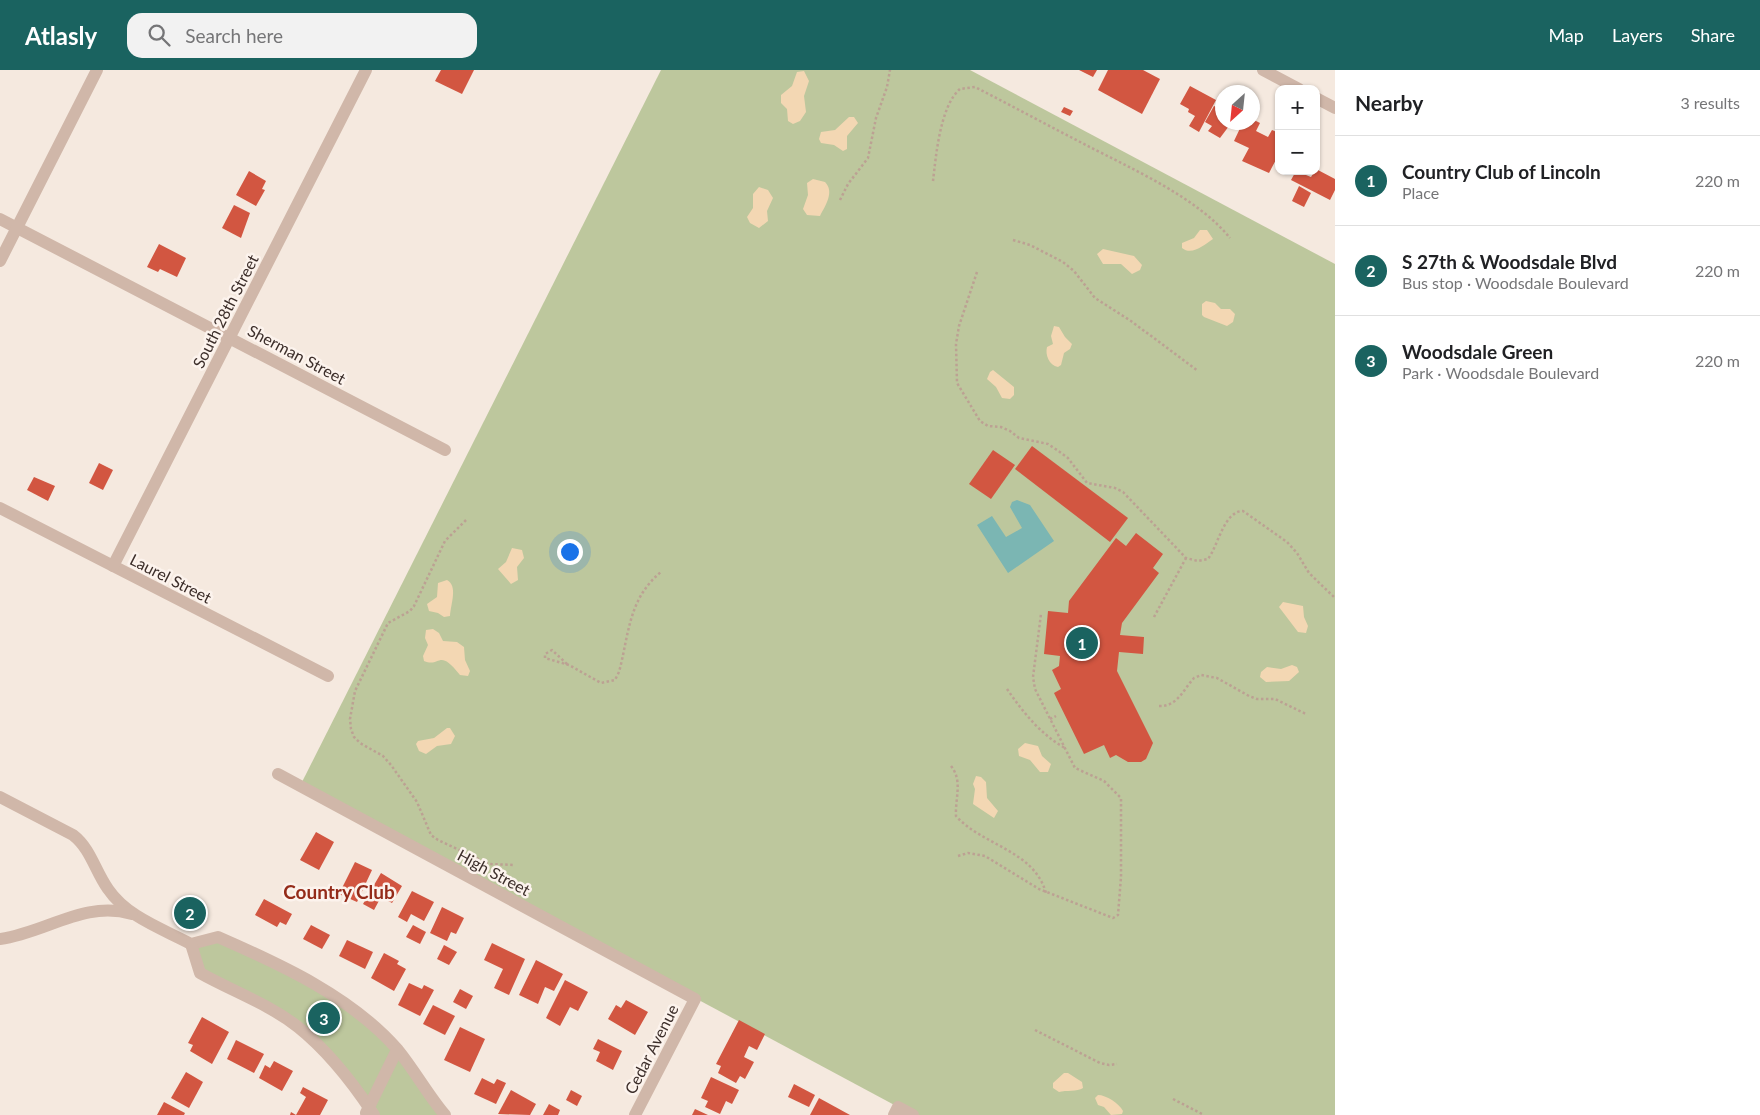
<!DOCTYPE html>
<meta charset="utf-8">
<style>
:root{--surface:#fff;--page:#f2f2f2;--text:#202124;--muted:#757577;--line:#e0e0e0;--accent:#1a6360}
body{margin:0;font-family:Lato,sans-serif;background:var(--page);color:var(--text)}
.controls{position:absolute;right:15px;top:15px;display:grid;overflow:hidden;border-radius:10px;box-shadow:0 1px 4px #0004}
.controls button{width:45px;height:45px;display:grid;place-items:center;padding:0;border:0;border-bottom:1px solid var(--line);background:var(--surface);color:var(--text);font:25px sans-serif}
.compass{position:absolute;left:1215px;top:15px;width:45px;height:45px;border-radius:50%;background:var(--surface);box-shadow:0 1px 4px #0004;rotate:207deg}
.you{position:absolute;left:569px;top:481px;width:18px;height:18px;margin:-12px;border:4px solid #fff;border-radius:50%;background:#1a73e8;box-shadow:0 0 0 8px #1a73e833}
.badge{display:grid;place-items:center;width:32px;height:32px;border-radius:50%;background:var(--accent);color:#fff;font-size:16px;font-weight:700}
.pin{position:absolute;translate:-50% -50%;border:2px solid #fff;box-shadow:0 1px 5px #0006}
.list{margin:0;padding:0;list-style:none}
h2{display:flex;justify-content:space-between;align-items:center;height:65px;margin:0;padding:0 20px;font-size:21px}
h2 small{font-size:16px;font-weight:400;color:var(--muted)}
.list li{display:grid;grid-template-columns:32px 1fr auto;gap:15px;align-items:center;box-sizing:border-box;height:90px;padding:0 20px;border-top:1px solid var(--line)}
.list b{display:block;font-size:19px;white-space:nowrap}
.list p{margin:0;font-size:16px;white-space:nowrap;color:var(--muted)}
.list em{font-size:16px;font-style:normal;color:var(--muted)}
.icon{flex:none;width:28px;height:28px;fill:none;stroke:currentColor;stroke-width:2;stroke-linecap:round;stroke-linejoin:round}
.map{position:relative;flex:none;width:1335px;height:1045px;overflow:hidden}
header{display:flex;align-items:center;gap:30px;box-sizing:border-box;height:70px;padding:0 25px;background:var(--accent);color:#fff}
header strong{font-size:24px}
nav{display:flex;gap:28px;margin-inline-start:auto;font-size:18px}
.search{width:350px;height:45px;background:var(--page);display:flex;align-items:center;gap:12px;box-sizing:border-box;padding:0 18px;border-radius:15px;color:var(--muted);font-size:19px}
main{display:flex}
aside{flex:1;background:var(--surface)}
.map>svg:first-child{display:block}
.green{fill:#bdc79d}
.sand{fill:#f3d7b3}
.water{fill:#7bb6b3}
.building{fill:#d25641}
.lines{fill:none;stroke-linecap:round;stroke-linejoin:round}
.path{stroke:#bca193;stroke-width:2.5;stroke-dasharray:2.5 2.5;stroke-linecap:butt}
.minor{stroke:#d0b7a9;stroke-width:12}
.tertiary{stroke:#d0b7a9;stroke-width:12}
.labels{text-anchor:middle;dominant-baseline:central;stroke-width:5;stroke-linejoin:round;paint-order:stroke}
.street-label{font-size:16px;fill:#3c2e2a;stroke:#fcf3ed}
.quarter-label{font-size:19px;font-weight:bold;fill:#942b19;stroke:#fcf3ed}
</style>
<header>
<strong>Atlasly</strong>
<div class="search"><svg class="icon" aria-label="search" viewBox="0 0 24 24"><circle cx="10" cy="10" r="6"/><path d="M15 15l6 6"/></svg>Search here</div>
<nav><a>Map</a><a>Layers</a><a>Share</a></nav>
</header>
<main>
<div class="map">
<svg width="1335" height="1045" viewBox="0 0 1335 1045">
<rect width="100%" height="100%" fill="#f5e9df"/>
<g class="green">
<path d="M661,0H970L1335,194V1045H913L300,716Z"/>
<path d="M217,867L301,907L374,957L445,1045H374L297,957L200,903L191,874Z"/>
</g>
<g class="sand">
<path d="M804,1L809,11L804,26L806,42L800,51L793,54L788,51L787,39L781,33V25L792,16L797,2Z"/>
<path d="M849,47H854L858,53L847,66V79L843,81L834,75L821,73L819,69L821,62L835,60Z"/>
<path d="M813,109L825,112C835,122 825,136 820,146L807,145L803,139L808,125L807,113Z"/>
<path d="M759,117L768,120L773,128L767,141L768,151L759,158L750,153L747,147L753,138V124Z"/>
<path d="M1200,160H1207L1213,169C1204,175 1192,186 1182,178V173L1194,168Z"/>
<path d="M1103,179L1134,186L1142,195L1140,200L1132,204L1121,194H1103L1097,184Z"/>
<path d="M1206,231L1215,233L1221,239H1230L1235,244L1233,252L1227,256L1204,247L1202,245V234Z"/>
<path d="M1054,256L1059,257L1065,267L1072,274L1070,279L1064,283L1061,295L1058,297C1049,295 1045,285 1047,277L1053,274L1051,266Z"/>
<path d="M993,300L1014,317V325L1010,329L1002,328L996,317L987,309L990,302Z"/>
<path d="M512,478L522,480L524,488L517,497L518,510L511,514L498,499L506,492Z"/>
<path d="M447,510C458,516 451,533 450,546L444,547L438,543L429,541L427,534L437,527L438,513Z"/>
<path d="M1283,532L1303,536L1304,547L1308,556L1306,563L1298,562L1279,537Z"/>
<path d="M433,559L439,563L443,571L457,572L464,577L465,590L470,601L468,606L460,605C438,577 441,598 424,591L423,586L428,575L425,568L426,560Z"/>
<path d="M1292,595L1297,597L1299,602L1289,611L1266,612L1260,607L1261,602L1267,597L1281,599Z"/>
<path d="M447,658H450L455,666L451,674L437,676L426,684L419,681L416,674L418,671L434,668Z"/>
<path d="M1025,673L1038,676L1042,686L1051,694L1048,702H1040L1030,690L1019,686L1018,679Z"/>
<path d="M976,706L981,707L986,712L987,728L998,741L994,748L973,734L975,719L973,714Z"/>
<path d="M1064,1003H1068L1082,1012L1083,1018C1077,1022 1066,1020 1059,1022L1053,1018V1013Z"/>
<path d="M1098,1025C1106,1025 1119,1033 1123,1041L1122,1044L1111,1045L1104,1037L1098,1035L1095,1028Z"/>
</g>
<path class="water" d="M1017,430L1030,435L1054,471L1008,503L977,455L992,446L1006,467L1022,458L1010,437L1012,432Z"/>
<g class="building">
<path d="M441,0H474L462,24L435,11Z"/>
<path d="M1079,0H1097L1093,7Z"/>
<path d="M1108,0H1143L1160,9L1142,44L1098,20Z"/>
<path d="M1190,16L1216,30L1199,62L1189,56L1195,46L1188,42L1189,39L1180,34Z"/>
<path d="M1214,36L1222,39V52H1232L1220,68L1208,61L1212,56L1205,52Z"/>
<path d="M1064,37L1073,41L1070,46L1061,42Z"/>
<path d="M1252,49L1260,53L1256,61L1268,67L1272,60L1279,63V84L1269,103L1242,91L1249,78L1234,71L1243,52H1252Z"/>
<path d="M1316,99L1335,109V120L1330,130L1291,110L1296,101H1308L1306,105L1311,107Z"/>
<path d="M249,101L266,111L262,119L265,120L256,136L236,125Z"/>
<path d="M1299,116L1311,123L1304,137L1292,131Z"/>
<path d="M234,135L250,143L241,168L222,158Z"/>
<path d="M159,174L186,188L177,207L160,199L158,202L147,197Z"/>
<path d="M1032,376L1128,448L1110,472L1015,399Z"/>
<path d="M993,380L1015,395L991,429L969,414Z"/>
<path d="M99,393L113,400L103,420L89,413Z"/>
<path d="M34,407L55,416L48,431L27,420Z"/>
<path d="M1136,463L1163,484L1153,498L1159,503L1122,553L1120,565L1144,567L1143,584L1119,582L1117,601L1153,673L1146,689L1141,692H1128L1116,685L1110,688L1104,675L1084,684L1054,623L1061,619L1052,600L1059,596L1060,586L1044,584L1048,541L1068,543L1069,531L1116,468L1126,476Z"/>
<path d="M316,762L334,772L319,800L300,790Z"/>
<path d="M355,792L372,800L357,832L339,824Z"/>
<path d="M381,803L402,816L392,833L381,827L374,840L363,834Z"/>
<path d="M412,821L434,832L424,851L411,844L407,852L398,847Z"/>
<path d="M264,829L292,844L286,855L280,852L277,857L255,845Z"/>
<path d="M442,837L464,848L456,864L451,862L447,871L430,863Z"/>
<path d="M311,855L330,865L322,879L303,869Z"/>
<path d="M413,855L426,862L420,874L406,867Z"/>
<path d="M347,870L373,882L365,899L339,886Z"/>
<path d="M492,873L525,889L509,925L494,918L503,899L484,890Z"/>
<path d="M444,875L457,882L449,895L437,889Z"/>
<path d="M384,883L399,891L397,894L406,899L394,921L371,908Z"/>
<path d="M536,890L563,904L554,921L545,917L538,934L519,925Z"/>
<path d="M565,910L588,922L578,941L570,937L560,956L546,948Z"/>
<path d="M409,913L422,919L424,915L434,920L420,946L398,935Z"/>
<path d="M460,919L473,926L466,939L453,932Z"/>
<path d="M626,930L648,942L635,965L608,949L616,935L621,938Z"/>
<path d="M433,935L455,946L445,965L423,954Z"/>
<path d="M202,947L229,962L212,994L190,981L193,975L188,973Z"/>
<path d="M739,950L765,964L757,980L749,976L744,987L754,992L745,1009L740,1006L736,1013L718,1003L721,996L716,994Z"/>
<path d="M460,957L485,969L470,1002L444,990Z"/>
<path d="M598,969L622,981L613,1000L596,991L600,982L593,979Z"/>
<path d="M236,970L264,984L254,1003L227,989Z"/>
<path d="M274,991L293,1001L282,1021L259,1008L265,995L270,998Z"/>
<path d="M186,1002L203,1012L189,1038L171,1028Z"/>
<path d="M711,1007L739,1020L732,1034L726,1031L720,1044L705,1037L708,1031L701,1028Z"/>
<path d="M482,1008L494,1014L497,1009L506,1013L496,1034L474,1024Z"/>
<path d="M794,1014L815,1025L809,1037L788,1027Z"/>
<path d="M303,1017L328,1030L320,1045H290L291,1042L296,1045L306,1027L300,1023Z"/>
<path d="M511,1020L536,1034L530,1045L498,1044Z"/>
<path d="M571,1020L582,1026L577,1036L566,1030Z"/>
<path d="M819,1028L850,1045H810Z"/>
<path d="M164,1032L185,1043L184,1045H157Z"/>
<path d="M549,1034L560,1040L558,1045H543Z"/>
<path d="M695,1039L708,1045H692Z"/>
</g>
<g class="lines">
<g class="path">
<path d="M933,111C936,86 940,36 960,19L975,17C1012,36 1049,56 1086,75C1132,99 1198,128 1230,168"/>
<path d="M840,130L848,114L868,88L876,48L887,17L890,0"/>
<path d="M1013,170L1030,175L1063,192L1074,201L1095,228L1131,251L1198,301"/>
<path d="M977,202L959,256L956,274L957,313L980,351L988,356L1001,357L1010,361L1019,368L1048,374L1057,380L1068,388L1087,413L1115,418L1123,422L1186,488L1198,491L1208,489C1218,476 1224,441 1243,441L1287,472L1297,483L1309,503L1335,528"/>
<path d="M466,450L445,471L414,536L410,541L388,553L355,621L350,649L351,659L354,667L360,673L383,686L391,695L417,732L431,765L438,770L489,794L515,795"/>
<path d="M1154,547L1186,488"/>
<path d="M567,594L552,580L545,584V588L569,595L601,613L615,610L619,602C629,565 628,529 661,502"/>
<path d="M1007,619C1023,642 1040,664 1065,678"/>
<path d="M1159,636C1177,637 1183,620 1194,608L1201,605L1217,608L1249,626L1257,629H1275L1306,644"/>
<path d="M1050,649L1056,646"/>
<path d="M951,696C963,711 955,728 956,746C983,776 1034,780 1046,823"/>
<path d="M958,786L968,783L985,786L1039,819L1113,848L1118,845L1121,807V728L1104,711L1075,698L1035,619L1033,607L1041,544"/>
<path d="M1035,960L1100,993L1109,995L1117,994"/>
<path d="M1173,1029L1204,1045"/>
</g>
<g class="minor">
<path d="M0,149L445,380"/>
<path d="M0,191L97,0"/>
<path d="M0,438L328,606"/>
<path d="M113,496L366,0"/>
<path d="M278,704L695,929L635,1045"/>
<path d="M0,727L73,765C91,779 95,801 108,819C127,847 163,859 191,874L218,867C282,895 352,927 398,980C415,1001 428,1025 445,1045"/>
<path d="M0,869C46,863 84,830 132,844"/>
<path d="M191,874L200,903C232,921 269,934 298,957C328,981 353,1013 374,1045"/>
<path d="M366,1043L397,980"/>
<path d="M894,1045L898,1037L913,1045"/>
</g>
<g class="tertiary">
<path d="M1263,0L1299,19"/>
<path d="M1316,28L1335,38"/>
</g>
</g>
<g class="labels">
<g class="street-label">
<text transform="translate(225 241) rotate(-63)">South 28th Street</text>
<text transform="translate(297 284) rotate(28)">Sherman Street</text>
<text transform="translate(171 508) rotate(27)">Laurel Street</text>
<text transform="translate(494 802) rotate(28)">High Street</text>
<text transform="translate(651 979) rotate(-63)">Cedar Avenue</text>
</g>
<g class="quarter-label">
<text x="339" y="821">Country Club</text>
</g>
</g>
</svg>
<div class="controls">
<button>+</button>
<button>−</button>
</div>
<svg class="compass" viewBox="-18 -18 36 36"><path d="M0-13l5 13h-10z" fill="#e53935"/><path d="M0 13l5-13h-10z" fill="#757577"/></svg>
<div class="you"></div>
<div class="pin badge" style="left:1082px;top:573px">1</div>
<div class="pin badge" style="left:190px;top:843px">2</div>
<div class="pin badge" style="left:324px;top:948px">3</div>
</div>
<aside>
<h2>Nearby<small>3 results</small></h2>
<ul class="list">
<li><span class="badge">1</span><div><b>Country Club of Lincoln</b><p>Place</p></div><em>220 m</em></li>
<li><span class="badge">2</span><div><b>S 27th &amp; Woodsdale Blvd</b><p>Bus stop · Woodsdale Boulevard</p></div><em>220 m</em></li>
<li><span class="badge">3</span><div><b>Woodsdale Green</b><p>Park · Woodsdale Boulevard</p></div><em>220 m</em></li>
</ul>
</aside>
</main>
